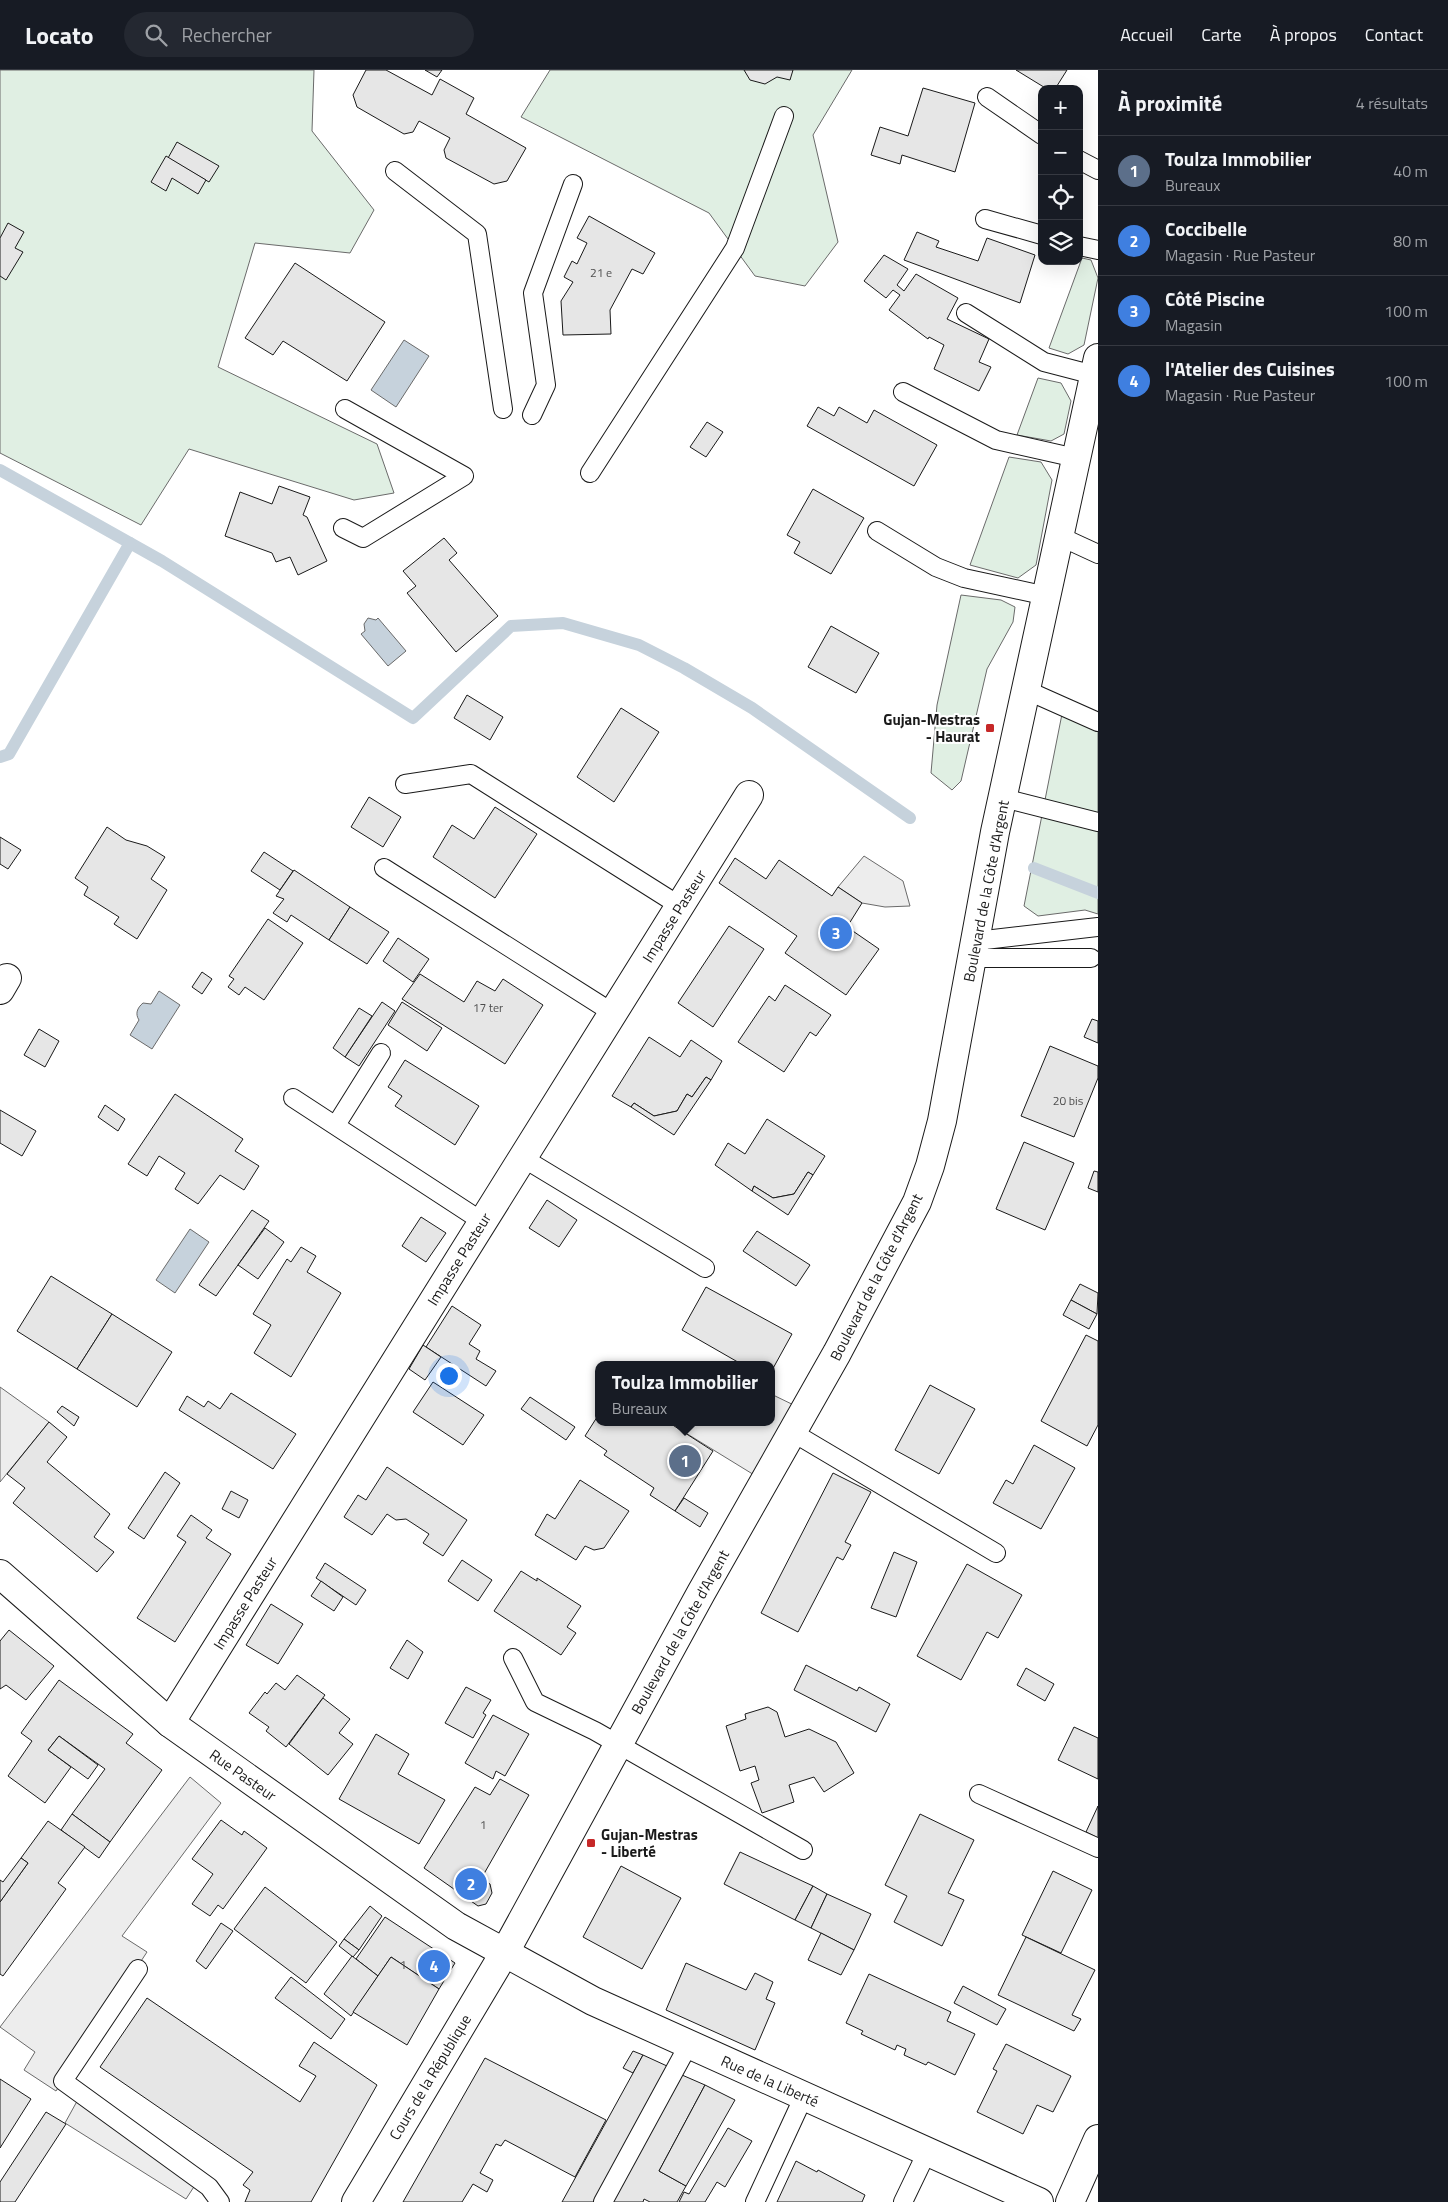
<!DOCTYPE html>
<html lang="fr">
<meta charset="utf-8">
<style>
:root{--surface:#171b24;--page:#242831;--text:#f1f3f6;--muted:#9ea1a6;--line:#363941;--accent:#db2777}
body{margin:0;font-family:"Titillium Web",sans-serif;background:var(--page);color:var(--text)}
.controls{position:absolute;right:15px;top:15px;display:grid;overflow:hidden;border-radius:10px;box-shadow:0 5px 20px #0002}
.controls button{width:45px;height:45px;display:grid;place-items:center;padding:0;border:0;border-bottom:1px solid var(--line);background:var(--surface);color:var(--text);font:25px sans-serif}
.you{position:absolute;left:448px;top:1305px;width:18px;height:18px;margin:-12px;border:4px solid #fff;border-radius:50%;background:#1a73e8;box-shadow:0 0 0 8px #1a73e833}
.badge{display:grid;place-items:center;width:32px;height:32px;border-radius:50%;background:var(--accent);color:#fff;font-size:16px;font-weight:700}
.pin{position:absolute;translate:-50% -50%;border:2px solid #fff;box-shadow:0 1px 5px #0006}
.popup{position:absolute;left:595px;top:1291px;width:180px;height:65px;box-sizing:border-box;display:grid;place-content:center;border-radius:10px;background:var(--surface);filter:drop-shadow(0 1px 4px #0005);font-size:16px;white-space:nowrap;color:var(--muted)}
.popup b{font-size:19px;color:var(--text)}
.popup::after{content:'';position:absolute;left:50%;top:100%;margin-left:-10px;border:10px solid transparent;border-top-color:var(--surface)}
.list{margin:0;padding:0;list-style:none}
h2{display:flex;justify-content:space-between;align-items:center;height:65px;margin:0;padding:0 20px;font-size:21px}
h2 small{font-size:16px;font-weight:400;color:var(--muted)}
.list li{display:grid;grid-template-columns:32px 1fr auto;gap:15px;align-items:center;box-sizing:border-box;height:70px;padding:0 20px;border-top:1px solid var(--line)}
.list b{display:block;font-size:19px;white-space:nowrap}
.list p{margin:0;font-size:16px;white-space:nowrap;color:var(--muted)}
.list em{font-size:16px;font-style:normal;color:var(--muted)}
.icon{flex:none;width:28px;height:28px;fill:none;stroke:currentColor;stroke-width:2;stroke-linecap:round;stroke-linejoin:round}
.map{position:relative;flex:none;width:1098px;height:2132px;overflow:hidden}
header{display:flex;align-items:center;gap:30px;box-sizing:border-box;height:70px;padding:0 25px;background:var(--surface);border-bottom:1px solid var(--line)}
header strong{font-size:24px}
nav{display:flex;gap:28px;margin-inline-start:auto;font-size:18px}
.search{width:350px;height:45px;background:var(--page);display:flex;align-items:center;gap:12px;box-sizing:border-box;padding:0 18px;border-radius:28px;color:var(--muted);font-size:19px}
main{display:flex}
aside{flex:1;background:var(--surface)}
.map>svg:first-child{display:block}
.green{fill:#e0efe3;stroke:#6a6a6a}
.parking{fill:#ededed;stroke:#6a6a6a}
.water{fill:#c6d2dc;stroke:#6a6a6a}
.lines{fill:none;stroke-linecap:round;stroke-linejoin:round}
.stream{stroke:#c6d2dc;stroke-width:12}
.building{fill:#e6e6e6;stroke:#1a1a1a}
.service-casing{stroke:#1a1a1a;stroke-width:20}
.minor-casing{stroke:#1a1a1a;stroke-width:30}
.secondary-casing{stroke:#1a1a1a;stroke-width:30}
.service{stroke:#fff;stroke-width:18}
.minor{stroke:#fff;stroke-width:28}
.secondary{stroke:#fff;stroke-width:28}
.poi-dot{fill:#c62828;stroke:#fff;stroke-width:2}
.labels{text-anchor:middle;dominant-baseline:central;stroke-width:4;stroke-linejoin:round;paint-order:stroke}
.number-label{font-size:12px;fill:#4d4d4d}
.poi-label{font-size:15px;font-weight:bold;fill:#1a1a1a;stroke:#fff;text-anchor:end}
.street-label{font-size:15px;fill:#1a1a1a;stroke:#fff}
</style>
<header>
<strong>Locato</strong>
<div class="search"><svg class="icon" aria-label="search" viewBox="0 0 24 24"><circle cx="10" cy="10" r="6"/><path d="M15 15l6 6"/></svg>Rechercher</div>
<nav><a>Accueil</a><a>Carte</a><a>À propos</a><a>Contact</a></nav>
</header>
<main>
<div class="map">
<svg width="1098" height="2132" viewBox="0 0 1098 2132">
<rect width="100%" height="100%" fill="#fff"/>
<g class="green">
<path d="M0,0H314L312,61L374,140L350,183L255,173L218,297L377,374L394,423L354,430L189,379L141,455L0,383Z"/>
<path d="M550,0H852L813,65L838,172L805,216L755,206L709,143L521,47Z"/>
<path d="M1082,188L1091,190L1098,208L1084,275L1068,284L1049,278Z"/>
<path d="M1038,308L1061,313L1071,331L1064,364L1051,371L1017,365Z"/>
<path d="M1009,387L1041,392L1052,410L1036,495L1018,508L970,495Z"/>
<path d="M961,525L1001,530L1015,537L1013,552L987,599L961,711L952,720L931,703L937,635Z"/>
<path d="M1062,644L1098,659V844L1085,840L1038,846L1024,836Z"/>
</g>
<g class="parking">
<path d="M864,786L903,811L910,836L885,837L862,833L838,817Z"/>
<path d="M0,1317L49,1352L0,1412Z"/>
<path d="M771,1324L804,1340L764,1411L676,1357L680,1352H771Z"/>
<path d="M190,1707L221,1733L122,1866L147,1882L56,2021L24,2000L35,1982L0,1957Z"/>
<path d="M81,2024L199,2109L186,2129L65,2053Z"/>
</g>
<g class="water">
<path d="M404,270L429,286L396,337L371,320Z"/>
<path d="M368,548L376,550L378,548L406,581L388,596L361,564L365,561L364,554Z"/>
<path d="M159,921L180,935L152,979L130,965L139,950C135,944 137,938 143,933L151,934Z"/>
<path d="M190,1159L209,1172L175,1223L156,1210Z"/>
</g>
<g class="lines">
<g class="stream">
<path d="M0,400L162,491L413,648L511,556L563,553L639,575L684,598L752,638L910,748"/>
<path d="M0,687L9,684L130,473"/>
<path d="M1034,798L1098,823"/>
</g>
</g>
<g class="building">
<path d="M366,0H386L432,25L440,9L474,28L466,44L526,78L507,111L494,114L446,88L444,80L450,68L419,51L413,62L404,64L357,37L353,25Z"/>
<path d="M425,0H442L437,7Z"/>
<path d="M744,0H793L790,10L777,7L765,14L750,10Z"/>
<path d="M1016,0H1067L1055,19H1047Z"/>
<path d="M923,18L975,33L955,102L902,85L900,94L871,85L880,57L908,66Z"/>
<path d="M177,72L219,96L209,112L168,88Z"/>
<path d="M166,86L206,110L198,124L172,108L166,121L151,112Z"/>
<path d="M589,146L655,183L643,204L632,199L610,240L611,264L563,265L561,231L573,212L564,207L572,191L577,194L587,173L577,168Z"/>
<path d="M8,153L24,162L15,178L23,182L6,210L0,206V168Z"/>
<path d="M917,162L939,171L936,177L978,191L987,168L1035,185L1020,233L904,190Z"/>
<path d="M884,185L908,199L897,215L904,221L916,204L958,228L947,249L989,269L979,292L991,297L979,321L934,299L944,275L929,267L928,269L889,240L900,225L893,220L886,228L864,211Z"/>
<path d="M295,193L385,252L347,311L283,271L273,285L245,268Z"/>
<path d="M818,337L834,346L839,337L867,353L874,340L937,375L914,416L807,356Z"/>
<path d="M707,352L723,362L706,387L690,377Z"/>
<path d="M279,416L310,427L303,445L307,447L327,491L298,505L290,487L276,492L272,483L225,466L240,422L272,434Z"/>
<path d="M813,419L864,448L831,504L794,483L800,472L787,465Z"/>
<path d="M444,468L457,483L449,490L498,546L456,582L407,523L416,516L403,501Z"/>
<path d="M831,556L879,583L856,623L808,597Z"/>
<path d="M467,625L503,647L490,670L454,648Z"/>
<path d="M621,638L659,662L614,732L577,707Z"/>
<path d="M369,727L401,747L383,777L351,757Z"/>
<path d="M495,737L537,764L495,828L433,787L452,755L474,769Z"/>
<path d="M107,757L126,770L147,776L165,787L151,809L167,820L137,869L114,854L119,847L84,825L88,817L75,808Z"/>
<path d="M0,767L21,780L8,799L0,794Z"/>
<path d="M264,782L293,801L280,820L251,801Z"/>
<path d="M735,788L766,809L779,790L832,826L838,817L862,833L847,857L879,879L846,925L785,883L797,866L719,813Z"/>
<path d="M294,800L350,837L329,870L291,845L287,852L273,843L284,829L276,826Z"/>
<path d="M350,837L389,862L367,894L329,870Z"/>
<path d="M268,849L303,873L264,930L245,917L239,925L228,917L234,909L229,906Z"/>
<path d="M729,856L764,879L713,957L678,933Z"/>
<path d="M398,868L429,889L413,912L383,891Z"/>
<path d="M202,902L212,909L202,924L192,917Z"/>
<path d="M420,904L464,932L477,911L495,921L503,909L543,935L505,994L402,929Z"/>
<path d="M785,915L831,945L816,966L810,962L784,1002L738,972L769,926L775,931Z"/>
<path d="M382,932L395,941L359,996L345,987Z"/>
<path d="M402,932L442,958L427,981L388,955Z"/>
<path d="M359,938L372,946L345,987L333,978Z"/>
<path d="M1092,949L1098,951V973L1084,967Z"/>
<path d="M39,959L59,971L45,997L24,985Z"/>
<path d="M649,967L680,987L691,970L722,991L711,1010L706,1007L692,1027L687,1024L677,1041L654,1046L634,1033L631,1037L612,1026Z"/>
<path d="M1050,976L1098,996V1008L1074,1067L1021,1046Z"/>
<path d="M405,990L479,1036L455,1075L395,1036L402,1026L388,1017Z"/>
<path d="M706,1007L711,1010L674,1065L631,1037L634,1033L654,1046L677,1041L687,1024L692,1027Z"/>
<path d="M175,1024L243,1069L235,1081L259,1096L244,1120L220,1105L198,1134L175,1119L185,1103L159,1086L147,1106L128,1094Z"/>
<path d="M105,1035L125,1049L118,1061L98,1047Z"/>
<path d="M0,1040L36,1061L22,1086L0,1073Z"/>
<path d="M767,1049L825,1086L813,1105L808,1102L794,1124L773,1128L754,1116L752,1121L715,1095L728,1073L745,1084Z"/>
<path d="M1024,1072L1074,1093L1045,1160L996,1139Z"/>
<path d="M1094,1101L1098,1102V1122L1088,1118Z"/>
<path d="M808,1102L813,1105L788,1145L752,1121L754,1116L773,1128L794,1124Z"/>
<path d="M547,1130L577,1150L559,1177L529,1158Z"/>
<path d="M252,1140L269,1151L216,1226L199,1215Z"/>
<path d="M421,1147L446,1163L426,1192L402,1176Z"/>
<path d="M265,1158L284,1172L258,1209L238,1195Z"/>
<path d="M757,1161L810,1195L796,1216L743,1181Z"/>
<path d="M301,1177L316,1186L307,1202L341,1223L291,1307L254,1283L271,1255L253,1244L287,1189L291,1192Z"/>
<path d="M51,1206L112,1244L77,1299L17,1261Z"/>
<path d="M1080,1214L1098,1223L1097,1244L1071,1230Z"/>
<path d="M706,1217L792,1264L771,1302V1295H743L682,1260Z"/>
<path d="M1071,1230L1097,1244L1089,1259L1063,1245Z"/>
<path d="M452,1236L481,1255L469,1274L480,1281L476,1289L496,1301L486,1316L426,1277Z"/>
<path d="M112,1244L172,1282L137,1337L77,1299Z"/>
<path d="M1086,1265L1098,1271V1355L1087,1376L1041,1351Z"/>
<path d="M423,1275L441,1287L425,1310L409,1299Z"/>
<path d="M433,1312L484,1345L463,1375L413,1342Z"/>
<path d="M930,1315L975,1339L939,1404L895,1380Z"/>
<path d="M231,1323L296,1364L273,1399L179,1340L187,1326L204,1337L208,1331L220,1339Z"/>
<path d="M530,1327L575,1357L566,1370L521,1339Z"/>
<path d="M62,1336L79,1347L74,1356L57,1342Z"/>
<path d="M599,1344V1352H668L713,1381L675,1441L650,1425L654,1418L604,1385L607,1381L585,1366Z"/>
<path d="M49,1352L67,1367L47,1392L110,1444L94,1467L114,1482L97,1502L13,1433L25,1418L7,1404Z"/>
<path d="M1034,1375L1075,1398L1041,1459L993,1433L1006,1410L1013,1414Z"/>
<path d="M387,1397L467,1450L443,1486L423,1473L429,1464L406,1449L396,1450L387,1444L372,1465L344,1447L358,1425L366,1430Z"/>
<path d="M165,1402L180,1413L144,1469L128,1458Z"/>
<path d="M833,1403L871,1422L845,1472L851,1475L843,1490L837,1487L798,1562L761,1543Z"/>
<path d="M580,1410L629,1441L604,1478L594,1480L585,1476L576,1490L535,1465L547,1444L555,1449Z"/>
<path d="M231,1421L248,1430L239,1448L222,1439Z"/>
<path d="M684,1428L708,1443L700,1457L675,1441Z"/>
<path d="M191,1445L212,1460L206,1468L231,1484L175,1572L137,1548L186,1472L177,1466Z"/>
<path d="M894,1482L917,1492L896,1547L871,1538Z"/>
<path d="M462,1490L492,1510L478,1531L448,1511Z"/>
<path d="M325,1493L366,1520L356,1535L316,1508Z"/>
<path d="M967,1494L1022,1525L998,1568L987,1562L961,1610L917,1586Z"/>
<path d="M521,1501L537,1511V1508L581,1536L567,1557L576,1563L561,1585L494,1541Z"/>
<path d="M321,1511L343,1527L334,1541L311,1526Z"/>
<path d="M271,1534L303,1554L278,1594L246,1575Z"/>
<path d="M9,1560L54,1596L26,1630L6,1615L0,1619V1571Z"/>
<path d="M407,1570L423,1582L408,1609L390,1598Z"/>
<path d="M806,1595L857,1621L859,1617L890,1634L876,1662L794,1620Z"/>
<path d="M1026,1598L1054,1614L1045,1631L1017,1615Z"/>
<path d="M297,1605L325,1625L286,1677L266,1661L269,1657L249,1643L265,1622L267,1624L276,1613L285,1620Z"/>
<path d="M59,1610L133,1664L126,1673L162,1700L110,1772L72,1744L105,1699L59,1666L48,1680L71,1697L45,1733L8,1706L32,1671L21,1663Z"/>
<path d="M466,1617L491,1630L483,1643L486,1645L473,1668L445,1653Z"/>
<path d="M323,1628L350,1649L339,1663L353,1674L328,1705L289,1674Z"/>
<path d="M768,1637L777,1642L785,1667L809,1659L836,1672L854,1703L824,1722L814,1707L789,1715L794,1732L762,1743L751,1713L759,1710L755,1696L740,1701L726,1656L746,1649L745,1644Z"/>
<path d="M493,1645L529,1664L505,1706L496,1701L493,1709L465,1693Z"/>
<path d="M1074,1657L1098,1668V1709L1058,1690Z"/>
<path d="M376,1664L409,1684L398,1704L445,1730L419,1774L339,1729Z"/>
<path d="M59,1666L98,1695L88,1709L48,1680Z"/>
<path d="M500,1709L529,1725L481,1809L490,1814L492,1823L486,1834L478,1836L424,1798L475,1717L490,1725Z"/>
<path d="M1098,1736V1768L1086,1762Z"/>
<path d="M72,1744L110,1772L99,1788L61,1760Z"/>
<path d="M920,1744L974,1770L948,1823L964,1830L942,1876L894,1852L907,1826L885,1815Z"/>
<path d="M221,1750L242,1765L244,1761L267,1778L223,1839L218,1835L210,1846L192,1834L213,1804L192,1789Z"/>
<path d="M48,1751L85,1777L58,1813L66,1819L3,1906L0,1904V1832L28,1793L21,1788Z"/>
<path d="M740,1782L813,1816L795,1850L724,1814Z"/>
<path d="M21,1788L28,1793L0,1832V1810L3,1812Z"/>
<path d="M621,1796L681,1828L642,1899L583,1867Z"/>
<path d="M1053,1801L1092,1820L1061,1883L1022,1865Z"/>
<path d="M813,1816L827,1824L811,1858L795,1850Z"/>
<path d="M265,1817L337,1872L306,1913L234,1859Z"/>
<path d="M827,1824L871,1844L854,1880L811,1858Z"/>
<path d="M370,1836L382,1846L359,1880L344,1869Z"/>
<path d="M385,1847L455,1893L439,1919L391,1887L378,1906L356,1889Z"/>
<path d="M221,1853L233,1861L206,1899L196,1891Z"/>
<path d="M821,1863L854,1880L841,1905L808,1890Z"/>
<path d="M1026,1867L1095,1900L1072,1945L1081,1949L1074,1961L998,1925Z"/>
<path d="M344,1869L359,1880L353,1887L339,1876Z"/>
<path d="M352,1886L378,1906L351,1946L324,1924Z"/>
<path d="M391,1887L439,1919L407,1975L353,1942Z"/>
<path d="M686,1893L746,1920L755,1903L773,1912L766,1929L775,1933L755,1980L666,1940Z"/>
<path d="M869,1904L951,1942L947,1951L975,1964L955,2005L928,1992L926,1995L904,1985L906,1979L897,1975L895,1980L861,1964L863,1961L846,1953Z"/>
<path d="M291,1907L345,1949L331,1969L275,1928Z"/>
<path d="M963,1916L1006,1939L997,1955L954,1933Z"/>
<path d="M147,1928L300,2032L316,2006L299,1996L314,1972L377,2015L311,2132H245L250,2120L243,2115L253,2102L100,1997Z"/>
<path d="M1006,1974L1071,2006L1053,2042L1037,2035L1023,2064L977,2042L997,2001L993,1999Z"/>
<path d="M633,1981L643,1985L633,2003L623,1998Z"/>
<path d="M643,1985L667,1996L594,2132H562Z"/>
<path d="M485,1988L606,2050L575,2107L505,2070L501,2076L496,2074L480,2103L493,2110L487,2122L473,2114L462,2132H403Z"/>
<path d="M682,2005L705,2015L659,2101L686,2116L677,2132H650L644,2129L643,2132H610Z"/>
<path d="M0,2009L31,2029L0,2078Z"/>
<path d="M705,2015L735,2030L686,2116L659,2101Z"/>
<path d="M46,2042L66,2054L15,2132H0V2112Z"/>
<path d="M728,2058L752,2071L725,2117L717,2112L705,2132H679L684,2122L689,2124Z"/>
<path d="M796,2091L817,2102L818,2100L865,2125L862,2132H777Z"/>
</g>
<g class="lines">
<g class="service-casing">
<g id="service">
<path d="M987,27L1042,65"/>
<path d="M1079,90L1098,100"/>
<path d="M395,101L477,164L503,339"/>
<path d="M985,149L1042,165"/>
<path d="M1079,176L1098,180"/>
<path d="M966,243L1044,292L1094,305"/>
<path d="M903,322L996,370L1076,388"/>
<path d="M532,345L546,315L533,223L573,114"/>
<path d="M590,403L735,178L784,46"/>
<path d="M343,458L363,468L464,406L345,339"/>
<path d="M877,461L936,497L964,508L1047,526"/>
<path d="M1059,466L1098,484"/>
<path d="M1026,620L1098,652"/>
<path d="M405,714L471,704L680,836"/>
<path d="M1003,728L1098,752"/>
<path d="M384,798L613,943"/>
<path d="M976,871L1098,857"/>
<path d="M973,888H1091"/>
<path d="M293,1028L483,1152"/>
<path d="M336,1055L381,983"/>
<path d="M523,1088L705,1198"/>
<path d="M792,1362L996,1483"/>
<path d="M513,1588L535,1632L595,1661L803,1780"/>
<path d="M979,1724L1098,1778"/>
<path d="M138,1899L63,2011L209,2117L220,2132"/>
<path d="M603,2132L689,1974"/>
<path d="M755,2132L804,2026"/>
<path d="M903,2132L927,2082"/>
</g>
</g>
<g class="minor-casing">
<g id="minor">
<path d="M0,920L7,908"/>
<path d="M0,1504L170,1653L456,1856L593,1931L1039,2132"/>
<path d="M170,1653L749,725"/>
<path d="M1070,2132L1098,2069"/>
</g>
</g>
<g class="secondary-casing">
<path id="secondary" d="M356,2132L505,1882L701,1523L837,1283L917,1132L930,1096L942,1051L995,762L1098,288"/>
</g>
<use href="#service" class="service"/>
<use href="#minor" class="minor"/>
<use href="#secondary" class="secondary"/>
</g>
<g class="poi-dot">
<rect x="985" y="653" width="10" height="10" rx="2.5"/>
<rect x="586" y="1768" width="10" height="10" rx="2.5"/>
</g>
<g class="labels">
<g class="number-label">
<text x="601" y="202">21 e</text>
<text x="488" y="937">17 ter</text>
<text x="1068" y="1030">20 bis</text>
<text x="483" y="1754">1</text>
<text x="403" y="1894">1</text>
</g>
<g class="poi-label">
<text x="980" y="649">Gujan-Mestras<tspan x="980" dy="17">- Haurat</tspan></text>
<text x="601" y="1764" text-anchor="start">Gujan-Mestras<tspan x="601" dy="17">- Liberté</tspan></text>
</g>
<g class="street-label">
<text transform="translate(986 821) rotate(-79)">Boulevard de la Côte d'Argent</text>
<text transform="translate(674 846) rotate(-58)">Impasse Pasteur</text>
<text transform="translate(459 1189) rotate(-58)">Impasse Pasteur</text>
<text transform="translate(876 1207) rotate(-63)">Boulevard de la Côte d'Argent</text>
<text transform="translate(245 1533) rotate(-58)">Impasse Pasteur</text>
<text transform="translate(680 1562) rotate(-61)">Boulevard de la Côte d'Argent</text>
<text transform="translate(243 1705) rotate(35)">Rue Pasteur</text>
<text transform="translate(430 2007) rotate(-59)">Cours de la République</text>
<text transform="translate(770 2011) rotate(24)">Rue de la Liberté</text>
</g>
</g>
</svg>
<div class="controls">
<button>+</button>
<button>−</button>
<button><svg class="icon" aria-label="locate" viewBox="0 0 24 24"><circle cx="12" cy="12" r="6"/><path d="M12 2v4M12 18v4M2 12h4M18 12h4"/></svg></button>
<button><svg class="icon" aria-label="layers" viewBox="0 0 24 24"><path d="M12 4l9 5-9 5-9-5zM3 14l9 5 9-5"/></svg></button>
</div>
<div class="you"></div>
<div class="pin badge" style="left:685px;top:1391px;background:#5c6f8a">1</div>
<div class="popup"><b>Toulza Immobilier</b>Bureaux</div>
<div class="pin badge" style="left:471px;top:1814px;background:#3f7fe0">2</div>
<div class="pin badge" style="left:836px;top:863px;background:#3f7fe0">3</div>
<div class="pin badge" style="left:434px;top:1896px;background:#3f7fe0">4</div>
</div>
<aside>
<h2>À proximité<small>4 résultats</small></h2>
<ul class="list">
<li><span class="badge" style="background:#5c6f8a">1</span><div><b>Toulza Immobilier</b><p>Bureaux</p></div><em>40 m</em></li>
<li><span class="badge" style="background:#3f7fe0">2</span><div><b>Coccibelle</b><p>Magasin · Rue Pasteur</p></div><em>80 m</em></li>
<li><span class="badge" style="background:#3f7fe0">3</span><div><b>Côté Piscine</b><p>Magasin</p></div><em>100 m</em></li>
<li><span class="badge" style="background:#3f7fe0">4</span><div><b>l'Atelier des Cuisines</b><p>Magasin · Rue Pasteur</p></div><em>100 m</em></li>
</ul>
</aside>
</main>
